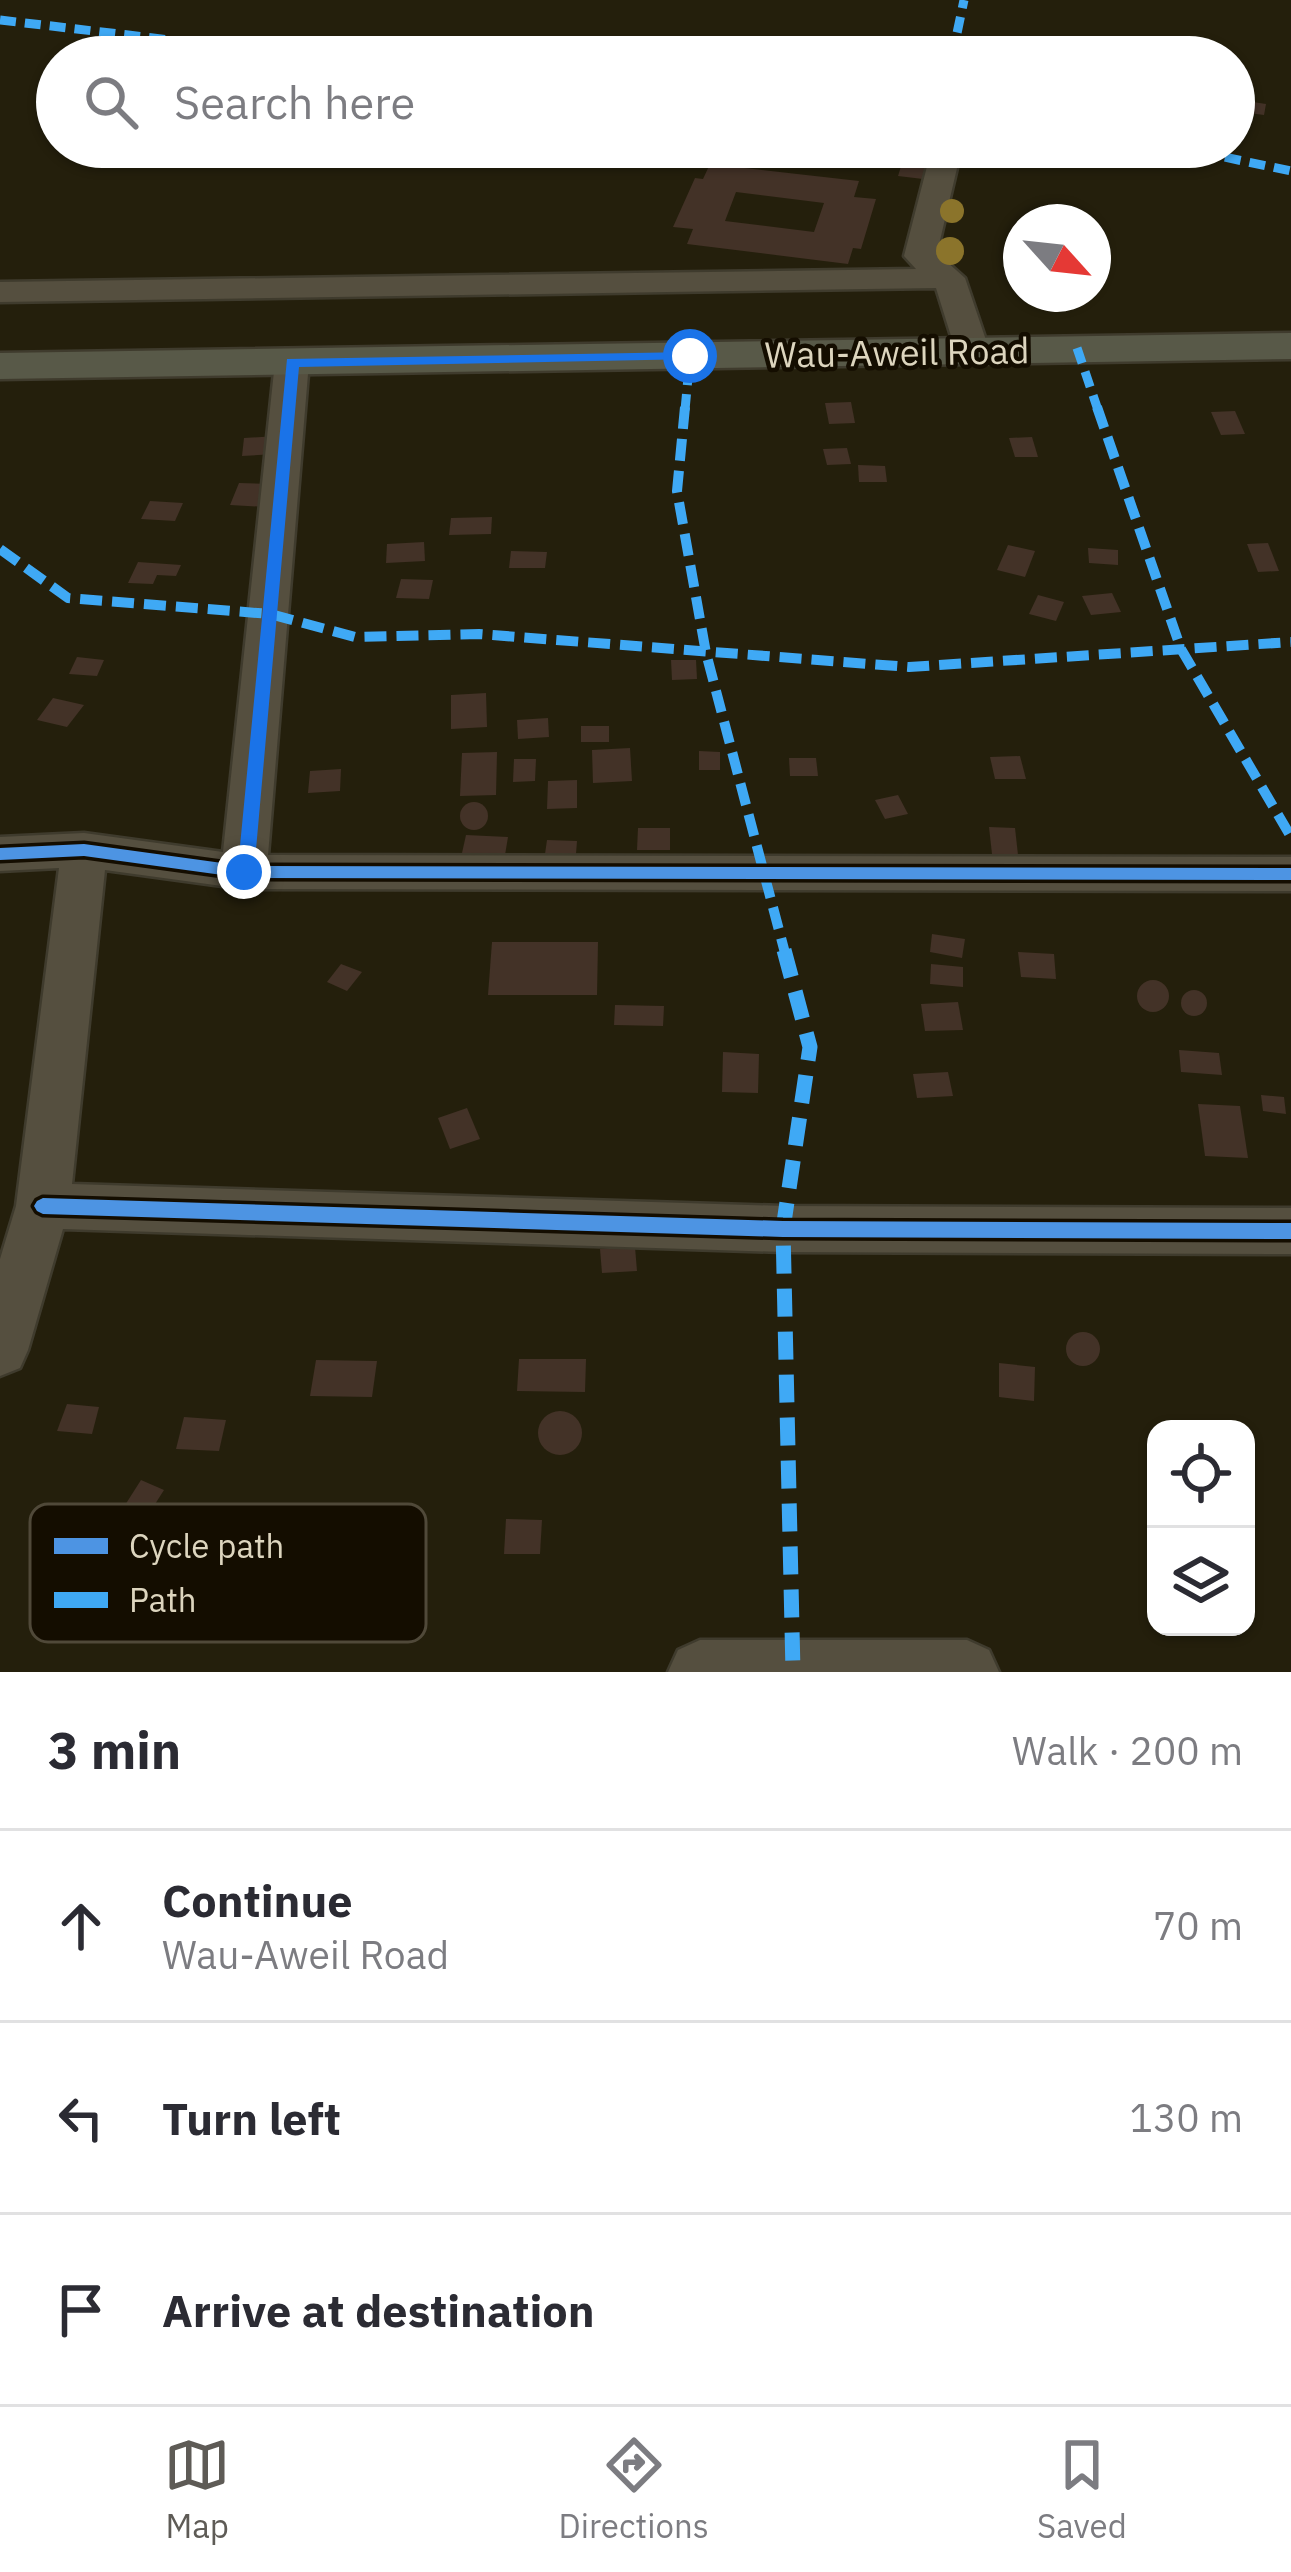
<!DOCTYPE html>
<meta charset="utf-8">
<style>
:root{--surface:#fff;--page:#f7f7f7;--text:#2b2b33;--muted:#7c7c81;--line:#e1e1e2;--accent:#5e5b56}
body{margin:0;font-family:"IBM Plex Sans",sans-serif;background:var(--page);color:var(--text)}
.controls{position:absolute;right:36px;bottom:36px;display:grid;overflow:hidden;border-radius:24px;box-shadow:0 3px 9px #0004}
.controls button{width:108px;height:108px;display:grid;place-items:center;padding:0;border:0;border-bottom:3px solid var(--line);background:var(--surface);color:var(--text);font:60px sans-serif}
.compass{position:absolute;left:1003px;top:204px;width:108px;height:108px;border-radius:50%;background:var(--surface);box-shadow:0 3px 9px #0004;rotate:117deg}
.stop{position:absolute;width:36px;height:36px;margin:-27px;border:9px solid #1a73e8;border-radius:50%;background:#fff}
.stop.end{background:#1a73e8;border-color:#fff;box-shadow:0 3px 12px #0008}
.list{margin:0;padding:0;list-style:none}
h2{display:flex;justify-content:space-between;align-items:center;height:156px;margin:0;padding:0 48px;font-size:51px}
h2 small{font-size:39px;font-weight:400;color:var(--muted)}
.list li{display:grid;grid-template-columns:78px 1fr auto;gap:36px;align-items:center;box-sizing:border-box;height:192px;padding:0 48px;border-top:3px solid var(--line)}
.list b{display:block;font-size:45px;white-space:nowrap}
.list p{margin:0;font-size:39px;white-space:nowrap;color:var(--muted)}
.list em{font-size:39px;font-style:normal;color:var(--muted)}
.icon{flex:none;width:66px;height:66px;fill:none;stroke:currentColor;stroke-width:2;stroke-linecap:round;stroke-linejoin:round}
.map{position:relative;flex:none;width:1291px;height:1672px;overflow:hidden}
.search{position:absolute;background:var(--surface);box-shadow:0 3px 9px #0004;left:36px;right:36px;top:36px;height:132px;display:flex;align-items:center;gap:30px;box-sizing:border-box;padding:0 42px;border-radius:66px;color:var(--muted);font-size:45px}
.sheet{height:732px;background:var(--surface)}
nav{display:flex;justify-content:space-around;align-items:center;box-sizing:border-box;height:168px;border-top:3px solid var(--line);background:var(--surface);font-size:33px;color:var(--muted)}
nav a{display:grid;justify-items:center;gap:6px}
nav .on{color:var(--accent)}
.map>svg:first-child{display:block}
.building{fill:#433227;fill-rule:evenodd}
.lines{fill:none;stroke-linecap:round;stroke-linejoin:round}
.minor-casing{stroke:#3f3b2d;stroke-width:5}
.major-casing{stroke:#3f3b2d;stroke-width:5}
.minor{fill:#554f3f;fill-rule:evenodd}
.major{fill:#585948;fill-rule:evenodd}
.quiet-far2{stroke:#3fa9f5;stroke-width:9;stroke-dasharray:16 9;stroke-linecap:butt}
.quiet-far1{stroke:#3fa9f5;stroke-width:10;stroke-dasharray:22 10;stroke-linecap:butt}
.quiet{stroke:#3fa9f5;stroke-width:15;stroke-dasharray:28 15;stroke-linecap:butt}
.cycleway-casing{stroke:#140d00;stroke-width:7}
.cycleway{fill:#4d94e3;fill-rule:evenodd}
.tree{fill:#8b742b}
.route{fill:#1a73e8}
.labels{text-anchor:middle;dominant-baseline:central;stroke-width:9;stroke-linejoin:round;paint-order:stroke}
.far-street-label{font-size:36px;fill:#ddd5be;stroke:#140d00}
.key{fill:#140d00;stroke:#504939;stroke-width:3}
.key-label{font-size:33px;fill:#ddd5be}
</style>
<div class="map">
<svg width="1291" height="1672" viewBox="0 0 1291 1672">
<rect width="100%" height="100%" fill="#241f0c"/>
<g class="building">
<path d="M1234,99L1266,104L1264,115L1234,111Z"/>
<path d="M907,147L931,148L923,179L898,176Z"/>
<path d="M710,164L859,181L854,197L876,199L861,249L853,248L848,264L687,244L693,229L673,227L695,178L703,179ZM736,192L824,203L814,232L725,221Z"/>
<path d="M851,402L855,423L829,424L825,403Z"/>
<path d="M1235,411L1245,434L1221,435L1211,412Z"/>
<path d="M277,436L275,454L242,456L244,438Z"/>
<path d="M1032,437L1038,457H1015L1009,438Z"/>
<path d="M847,448L851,464L827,465L823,449Z"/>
<path d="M858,465L885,466L887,482H859Z"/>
<path d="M239,483L275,484L267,507L230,505Z"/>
<path d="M150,501L183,503L175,521L141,519Z"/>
<path d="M492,517L491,534L449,535L451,518Z"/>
<path d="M424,542L425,561L386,563L387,544Z"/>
<path d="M1268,543L1279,571L1258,572L1247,544Z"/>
<path d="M1008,545L1035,551L1025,577L997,570Z"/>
<path d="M1088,548L1118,550V565L1089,563Z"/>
<path d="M511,551L547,552L545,568H509Z"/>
<path d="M138,562L181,565L176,576L157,575L153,584L128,583Z"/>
<path d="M401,579L433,580L429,599L396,598Z"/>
<path d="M1112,593L1121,612L1091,615L1082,596Z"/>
<path d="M1038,595L1064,602L1056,621L1029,614Z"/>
<path d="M77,657L104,660L97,676L69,674Z"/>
<path d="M671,660H696L697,679L672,680Z"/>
<path d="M486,693L487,727L451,729V695Z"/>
<path d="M53,698L84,705L67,727L37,720Z"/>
<path d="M548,718L549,737L518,739L517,720Z"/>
<rect x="581" y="726" width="28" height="16"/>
<path d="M630,748L632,781L593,783L592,750Z"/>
<path d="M699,751L720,752V770H699Z"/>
<path d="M497,752L496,795L460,796L462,753Z"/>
<path d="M1020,756L1026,779H995L990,757Z"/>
<path d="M789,758H816L818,776H790Z"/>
<path d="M514,759H536L535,781L513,782Z"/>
<path d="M341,769L340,791L308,793L310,771Z"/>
<path d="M577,780V808L547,809L548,781Z"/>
<path d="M898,795L908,814L885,819L875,800Z"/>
<circle cx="474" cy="816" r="14"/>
<path d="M989,827L1015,828L1018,855L992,854Z"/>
<path d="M638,828H670V850H637Z"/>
<path d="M466,835L508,837L505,855L462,853Z"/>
<path d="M547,840L577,841L576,854H545Z"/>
<path d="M932,934L965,939L962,958L930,952Z"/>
<path d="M492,942H598L597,995H488Z"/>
<path d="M1018,952L1054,954L1056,979L1021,977Z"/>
<path d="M341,964L362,972L347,991L327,982Z"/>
<path d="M931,964L963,967V987L930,984Z"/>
<circle cx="1153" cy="996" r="16"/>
<circle cx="1194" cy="1003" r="13"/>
<path d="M958,1002L963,1030L925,1031L921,1004Z"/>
<path d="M615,1005L664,1006L663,1026L614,1025Z"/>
<path d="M1179,1050L1219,1053L1222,1075L1181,1072Z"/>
<path d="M723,1052L759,1054L758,1093L722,1092Z"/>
<path d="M948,1072L953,1096L917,1098L913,1074Z"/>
<path d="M1261,1095L1284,1097L1286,1114L1263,1111Z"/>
<path d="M1198,1104L1240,1106L1248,1158L1205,1156Z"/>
<path d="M467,1108L480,1139L450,1149L438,1118Z"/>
<path d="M635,1247L637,1271L602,1273L600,1249Z"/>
<circle cx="1083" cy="1349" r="17"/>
<path d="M519,1359H586L585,1392L517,1391Z"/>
<path d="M316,1360L377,1361L372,1397L310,1396Z"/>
<path d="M999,1363L1035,1367L1034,1401L999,1397Z"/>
<path d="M67,1404L99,1407L92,1434L57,1431Z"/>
<circle cx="560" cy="1433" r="22"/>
<path d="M184,1417L226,1420L219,1451L176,1449Z"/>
<path d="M141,1480L164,1490L143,1523L120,1513Z"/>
<path d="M506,1519L542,1520L540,1554H504Z"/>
</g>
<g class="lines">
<g class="minor-casing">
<g id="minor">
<path d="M932,147H962L937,253L965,278L990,352L985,359H961L956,352L936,288L0,302V282L916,269L904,256Z"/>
<path d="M292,352L304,355L309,362L268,855L1291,857V891L244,889L105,870L72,1184L783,1206L1291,1208V1254L783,1252L63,1229L28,1350L20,1368L0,1376V1259L16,1206L59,868L0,871V837L84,833L223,852L275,362L280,355Z"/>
<path d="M700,1640H967L989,1650L999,1672H668L678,1650Z"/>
</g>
</g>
<g class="major-casing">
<path id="major" d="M1291,333V359L0,379V353Z"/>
</g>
<use href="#minor" class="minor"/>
<use href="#major" class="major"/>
<g class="quiet-far2">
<path d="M0,20L315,57"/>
<path d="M952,57L964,0"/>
<path d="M1176,147L1291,171"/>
<path d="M1077,348L1098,410"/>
<path d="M685,410L690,356"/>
</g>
<g class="quiet-far1">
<path d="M685,407L677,491L706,653L785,953"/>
<path d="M1097,407L1181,649L1291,837"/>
<path d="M0,549L68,598L270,614L355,637L479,634L909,667L1291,642"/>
</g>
<path class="quiet" d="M784,950L810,1047L783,1229L793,1672"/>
<g class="cycleway-casing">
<g id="cycleway">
<path d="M84,844L244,866L1291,868V880L244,878L84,856L0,860V848Z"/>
<path d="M43,1198L783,1221L1291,1223V1239L783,1237L43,1214L37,1211L34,1206L37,1201Z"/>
</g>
</g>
<use href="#cycleway" class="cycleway"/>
</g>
<g class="tree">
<circle cx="952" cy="211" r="12"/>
<circle cx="950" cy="251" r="14"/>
</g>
<path class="route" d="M690,352L696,353V359L299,367L254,872L244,879L237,877L287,359Z"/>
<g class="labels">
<g class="far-street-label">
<text transform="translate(897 352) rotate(-1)">Wau-Aweil Road</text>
</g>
</g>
<rect x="30" y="1504" width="396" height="138" rx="18" class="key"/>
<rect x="54" y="1538" width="54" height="16" fill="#4d94e3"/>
<rect x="54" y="1592" width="54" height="16" fill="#3fa9f5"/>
<g class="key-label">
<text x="129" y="1558">Cycle path</text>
<text x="129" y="1612">Path</text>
</g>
</svg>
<div class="controls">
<button><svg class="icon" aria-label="locate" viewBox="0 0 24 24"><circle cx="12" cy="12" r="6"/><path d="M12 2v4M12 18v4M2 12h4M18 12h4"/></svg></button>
<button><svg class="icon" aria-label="layers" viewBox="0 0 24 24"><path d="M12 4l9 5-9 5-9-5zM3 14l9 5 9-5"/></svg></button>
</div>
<svg class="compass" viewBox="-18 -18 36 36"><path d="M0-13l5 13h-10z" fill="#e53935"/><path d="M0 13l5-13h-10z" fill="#7c7c81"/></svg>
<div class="stop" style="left:690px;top:356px"></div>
<div class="stop end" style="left:244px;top:872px"></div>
<div class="search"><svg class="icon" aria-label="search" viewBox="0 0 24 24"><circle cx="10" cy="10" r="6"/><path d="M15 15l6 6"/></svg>Search here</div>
</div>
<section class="sheet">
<h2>3 min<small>Walk · 200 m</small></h2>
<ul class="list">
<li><svg class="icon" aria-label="ahead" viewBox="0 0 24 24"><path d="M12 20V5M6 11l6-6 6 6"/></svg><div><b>Continue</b><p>Wau-Aweil Road</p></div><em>70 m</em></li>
<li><svg class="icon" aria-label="left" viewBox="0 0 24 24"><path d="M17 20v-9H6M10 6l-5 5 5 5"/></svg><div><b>Turn left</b></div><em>130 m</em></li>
<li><svg class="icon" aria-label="arrive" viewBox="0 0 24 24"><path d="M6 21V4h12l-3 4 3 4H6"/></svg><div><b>Arrive at destination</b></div></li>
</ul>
</section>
<nav>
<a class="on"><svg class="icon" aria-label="map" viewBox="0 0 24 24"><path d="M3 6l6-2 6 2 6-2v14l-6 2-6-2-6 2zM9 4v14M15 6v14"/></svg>Map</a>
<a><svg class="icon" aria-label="directions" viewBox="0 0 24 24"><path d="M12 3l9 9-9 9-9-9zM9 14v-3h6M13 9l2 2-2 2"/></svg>Directions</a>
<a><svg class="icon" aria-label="saved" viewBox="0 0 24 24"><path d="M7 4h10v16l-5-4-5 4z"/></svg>Saved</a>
</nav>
